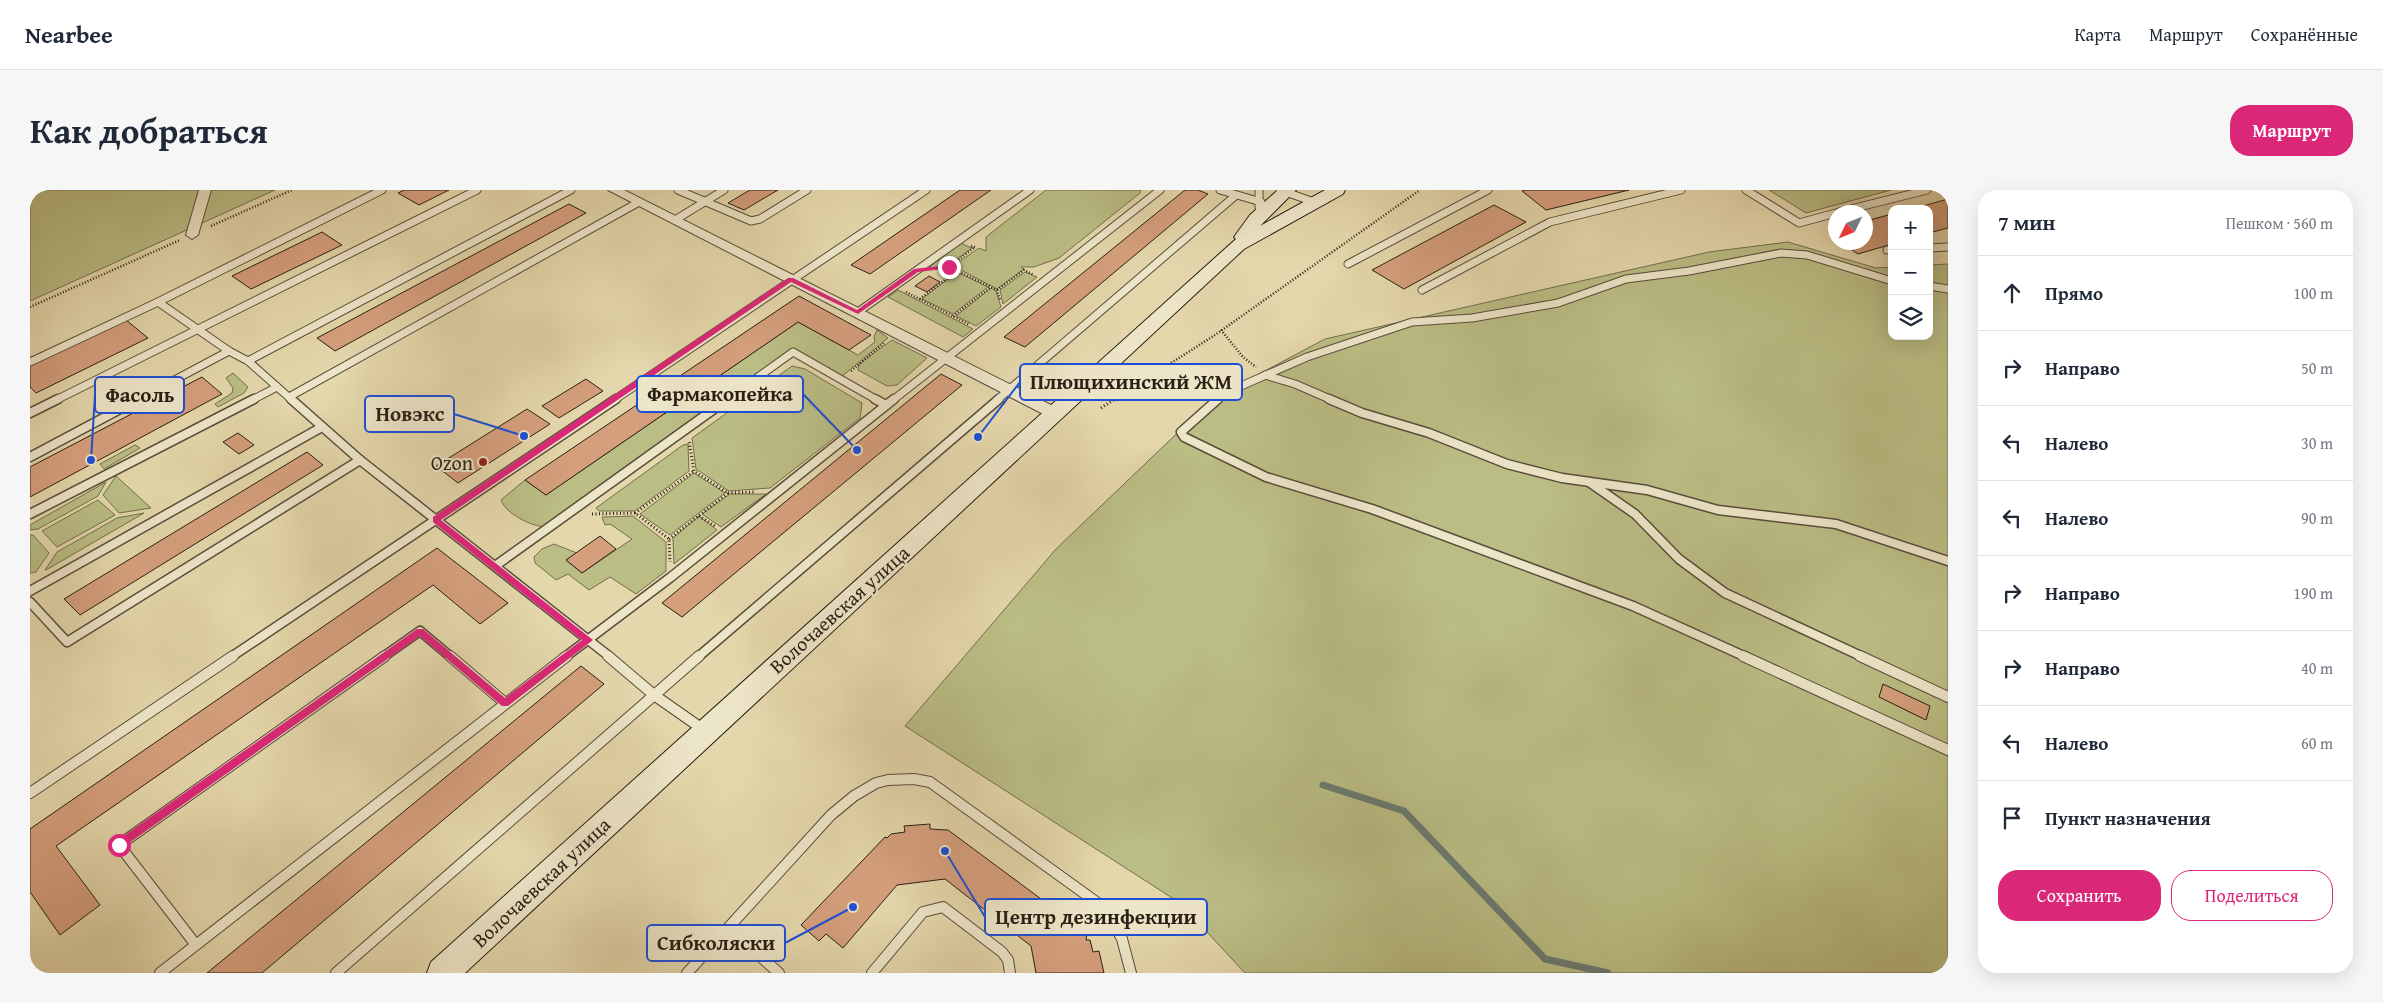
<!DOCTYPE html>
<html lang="ru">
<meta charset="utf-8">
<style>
:root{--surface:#fff;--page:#f6f6f7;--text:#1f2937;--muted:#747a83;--line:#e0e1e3;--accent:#db2777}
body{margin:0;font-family:"Gentium Book Plus",serif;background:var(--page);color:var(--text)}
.controls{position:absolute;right:15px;top:15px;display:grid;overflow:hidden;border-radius:10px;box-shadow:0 5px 20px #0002}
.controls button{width:45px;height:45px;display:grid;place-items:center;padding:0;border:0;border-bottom:1px solid var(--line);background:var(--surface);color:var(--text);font:25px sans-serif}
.compass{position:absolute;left:1798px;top:15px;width:45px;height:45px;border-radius:50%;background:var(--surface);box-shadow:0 5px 20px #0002;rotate:227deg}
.stop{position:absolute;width:15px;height:15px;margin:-11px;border:4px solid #db2777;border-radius:50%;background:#fff}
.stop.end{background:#db2777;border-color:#fff;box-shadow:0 1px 5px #0008}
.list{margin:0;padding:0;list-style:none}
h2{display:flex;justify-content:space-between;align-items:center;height:65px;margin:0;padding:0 20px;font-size:21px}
h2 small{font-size:16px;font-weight:400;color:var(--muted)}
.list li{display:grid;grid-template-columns:32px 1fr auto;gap:15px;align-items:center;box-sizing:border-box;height:75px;padding:0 20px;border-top:1px solid var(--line)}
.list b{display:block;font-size:19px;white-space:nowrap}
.list em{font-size:16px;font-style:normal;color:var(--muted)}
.actions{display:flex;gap:10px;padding:15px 20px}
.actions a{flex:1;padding:11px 0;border:1px solid var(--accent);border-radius:20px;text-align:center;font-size:18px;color:var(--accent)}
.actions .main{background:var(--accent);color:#fff}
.icon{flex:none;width:28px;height:28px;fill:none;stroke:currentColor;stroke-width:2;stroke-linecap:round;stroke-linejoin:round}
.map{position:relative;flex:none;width:1918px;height:783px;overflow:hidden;border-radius:20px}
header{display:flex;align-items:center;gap:30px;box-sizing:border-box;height:70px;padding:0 25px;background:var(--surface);border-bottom:1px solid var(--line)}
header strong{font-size:24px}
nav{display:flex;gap:28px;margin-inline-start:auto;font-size:18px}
.intro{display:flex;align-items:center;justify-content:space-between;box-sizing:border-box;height:120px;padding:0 30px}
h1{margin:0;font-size:35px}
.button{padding:12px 22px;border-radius:20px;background:var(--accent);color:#fff;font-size:18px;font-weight:700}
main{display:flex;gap:30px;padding:0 30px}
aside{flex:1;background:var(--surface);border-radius:20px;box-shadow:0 5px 20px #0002}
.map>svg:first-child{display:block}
.green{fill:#babd84;stroke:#726e4c}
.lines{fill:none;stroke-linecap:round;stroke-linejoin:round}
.stream{stroke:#6a7b70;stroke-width:7}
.building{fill:#d59f7c;stroke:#291f14}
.lane-far2-casing{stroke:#584d3a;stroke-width:9}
.lane-far1-casing{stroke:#584d3a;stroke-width:11}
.lane-casing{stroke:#584d3a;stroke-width:12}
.street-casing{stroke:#584d3a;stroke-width:2}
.secondary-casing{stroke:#291f14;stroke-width:2}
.path-far1{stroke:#291f14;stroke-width:2.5;stroke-dasharray:1 2;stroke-linecap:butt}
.path{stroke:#291f14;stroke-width:3;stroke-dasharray:1 2.5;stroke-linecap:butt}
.lane-far2{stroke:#ede5c8;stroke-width:7}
.lane-far1{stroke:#ede5c8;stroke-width:8}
.lane{stroke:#ede5c8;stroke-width:10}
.street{fill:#ede5c8;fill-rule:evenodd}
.secondary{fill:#ede5c8;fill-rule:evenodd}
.route{fill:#db2777}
.poi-dot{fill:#8f2418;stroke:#ede5c8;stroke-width:2}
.labels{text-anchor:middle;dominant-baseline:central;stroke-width:4;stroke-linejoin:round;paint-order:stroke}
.poi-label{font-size:20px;fill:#291f14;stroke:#ede5c8;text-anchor:end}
.street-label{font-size:20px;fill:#291f14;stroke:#ede5c8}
.leader{fill:none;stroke:#1d4ed8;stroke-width:2}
.callout-dot{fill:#1d4ed8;stroke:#ede5c8;stroke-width:2}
.callout{fill:#ede5c8;stroke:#1d4ed8;stroke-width:2}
.callout-label{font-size:21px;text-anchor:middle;font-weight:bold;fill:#291f14}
</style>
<header>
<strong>Nearbee</strong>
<nav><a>Карта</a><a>Маршрут</a><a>Сохранённые</a></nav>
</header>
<div class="intro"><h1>Как добраться</h1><a class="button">Маршрут</a></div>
<main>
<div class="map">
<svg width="1918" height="783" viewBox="0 0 1918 783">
<rect width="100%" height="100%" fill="#e4d7ab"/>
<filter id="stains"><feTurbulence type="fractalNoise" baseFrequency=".004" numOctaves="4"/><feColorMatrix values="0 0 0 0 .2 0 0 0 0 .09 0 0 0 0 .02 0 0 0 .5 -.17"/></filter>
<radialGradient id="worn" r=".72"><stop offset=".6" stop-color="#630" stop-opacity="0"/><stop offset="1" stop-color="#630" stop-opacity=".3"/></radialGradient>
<g class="green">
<path d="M0,0H245L0,111Z"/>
<path d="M1016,0H1111L1110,3L1029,68L1004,77H991L994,79L967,99L923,76L949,58L956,61V47Z"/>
<path d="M1739,0H1861L1776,23Z"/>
<path d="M1758,52L1846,78L1862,77V146H1899V75L1918,74V783H1215L1150,713L875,536L1026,359L1184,208L1295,149L1679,62Z"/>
<path d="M930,53L942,58L917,76L897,79Z"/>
<path d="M927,82L958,97L923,124L892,109Z"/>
<path d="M995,82L1007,87L973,114L970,100Z"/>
<path d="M961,98L966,101L971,117L946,136L926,126Z"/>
<path d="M868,100L943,139L933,147L858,107Z"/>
<path d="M768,132L828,165L845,152L844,147L847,140L858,148L810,188L763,162L515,337C501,336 476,324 471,310L495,290L516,305Z"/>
<path d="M862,150L897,168L867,195L857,196L828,180L829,174Z"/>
<path d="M762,176L775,179L832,213L830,228L740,298L699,301L666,279L662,248Z"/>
<path d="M203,183L218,197L214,203L188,217L185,214L202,203L203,198L196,188Z"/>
<path d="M658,254L659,281L605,321H569L566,318L653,255Z"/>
<path d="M105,255L110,258L74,279L70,274Z"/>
<path d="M664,283L695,303L640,345L610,324Z"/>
<path d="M86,286L121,318L89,323L73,305Z"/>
<path d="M76,292L68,306L8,339L0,340V335Z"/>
<path d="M700,304H736L691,337L672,324Z"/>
<path d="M68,310L85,325L27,357L12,341Z"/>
<path d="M114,323L16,380H15L27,362L87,328Z"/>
<path d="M603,326L636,352V381L606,404L580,387L559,400L538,384L526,390L505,373L504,367L512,359L524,354L547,363L536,370L552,383L602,349L580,334L575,335L572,327Z"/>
<path d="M669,326L687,340L644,374L643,348Z"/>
<path d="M0,345H3L19,363L6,382L0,383Z"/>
</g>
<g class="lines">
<path class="stream" d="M1293,595L1374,621L1515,769L1578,783"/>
</g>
<g class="building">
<path d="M374,0H419L389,15L368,3Z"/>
<path d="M720,0H748L714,20L698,13Z"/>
<path d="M930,0H961L840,84L821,75Z"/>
<path d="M1155,0H1168L1178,4L995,157L974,147Z"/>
<path d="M1496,0H1599L1516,20L1492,1Z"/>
<path d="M1918,9V38L1899,43V19H1882Z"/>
<path d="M539,14L556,23L305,161L287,148Z"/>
<path d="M1464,15L1496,32L1374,99L1342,80Z"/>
<path d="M1862,24V54L1828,64L1810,52H1836V31Z"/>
<path d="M292,42L312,55L221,99L202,86Z"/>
<path d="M899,86L910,92L897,102L885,96Z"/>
<path d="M769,106L841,145L819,160L768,132L516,305L495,290Z"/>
<path d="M96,130L118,148L6,203L0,197V176Z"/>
<path d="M911,184L932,195L652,427L632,413Z"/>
<path d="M172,187L192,204L0,307V277Z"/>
<path d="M556,189L573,201L529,228L512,216Z"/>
<path d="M497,219L520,234L428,293L406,276Z"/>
<path d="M208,243L224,255L209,264L193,252Z"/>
<path d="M277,262L293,275L50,425L34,409Z"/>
<path d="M570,346L586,359L552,383L536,370Z"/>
<path d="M407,358L478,413L450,434L403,395L26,656L70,715L30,745L0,702V639Z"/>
<path d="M551,476L574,494L232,783H177Z"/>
<path d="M1853,494L1900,516L1896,530L1849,507Z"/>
<path d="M900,634V639L918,640L1057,743L1056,750H1060L1063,762L1069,761L1074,783H1006L1001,756L915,689L867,695L813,758L796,744L789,751L771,735L855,647L857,648L861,644L875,642L874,636Z"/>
</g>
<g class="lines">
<g class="lane-far2-casing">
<g id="lane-far2">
<path d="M648,0L721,31L730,29L777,0"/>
<path d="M1190,0L1231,12"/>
<path d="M1229,0V17"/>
<path d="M1250,0L1284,12"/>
<path d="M1716,0L1769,33L1806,23"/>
<path d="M1809,22L1897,0"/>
<path d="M645,30L694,0"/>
<path d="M1899,58L1918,57"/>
<path d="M1857,60H1862"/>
<path d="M1318,74L1458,0"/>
<path d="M1899,96L1918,99"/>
<path d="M1392,100L1520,32L1651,0"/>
<path d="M128,112L199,161L218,171L262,210"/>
<path d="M828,122L1000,0"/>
<path d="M218,171L541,0"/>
<path d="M0,172L128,112L352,0"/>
<path d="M1235,185L1265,194L1302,210"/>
<path d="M259,207L609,12"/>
<path d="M26,210L447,0"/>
<path d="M107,210L199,161"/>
<path d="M222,210L247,197"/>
<path d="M584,210L896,0"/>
<path d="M696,210L763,162L847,210"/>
<path d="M863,210L1130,0"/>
<path d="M967,210L1205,6"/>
<path d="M1187,210L1195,203L1277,167L1382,132L1442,128L1528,113L1596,89L1659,81L1751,63L1777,65L1862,91"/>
</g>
</g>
<g class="lane-far1-casing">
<g id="lane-far1">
<path d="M261,209L330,270L580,467"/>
<path d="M845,209L856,215"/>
<path d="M1188,209L1151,242L1154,247L1236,287L1342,319L1603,416L1716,467"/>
<path d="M1299,209L1332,223L1399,243L1477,274L1532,288L1617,300L1688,320L1806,334L1918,371"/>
<path d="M0,223L28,209"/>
<path d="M0,267L109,209"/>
<path d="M1559,292L1605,324L1649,369L1695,403L1833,467"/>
<path d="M0,324L224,209"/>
<path d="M465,376L698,209"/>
<path d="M0,401L292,237"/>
<path d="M0,412L37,452L330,270"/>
<path d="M201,467L586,209"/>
<path d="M353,467L390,441L421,467"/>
<path d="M535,467L641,387L864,209"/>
<path d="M668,467L969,209"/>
</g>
</g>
<g class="lane-casing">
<g id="lane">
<path d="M420,466L475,513"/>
<path d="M578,466L624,505L674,540"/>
<path d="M1713,466L1918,560"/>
<path d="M1830,466L1918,507"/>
<path d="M0,603L203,466"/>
<path d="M698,738L749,783"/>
<path d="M166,755L89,655L355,466"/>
<path d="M130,783L537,466"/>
<path d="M306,783L669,466"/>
<path d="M657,783L801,625L824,606L846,593L858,590L884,589L900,592L1076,719L1092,749L1101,783"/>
<path d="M842,783L893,722L913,717L972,762L978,770L980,783"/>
</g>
</g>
<g class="street-casing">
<g id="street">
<path d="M169,0H181L168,45L162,49L156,45Z"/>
<path d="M578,0H594L1029,219L1032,223L1029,227H1019Z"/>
</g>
</g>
<g class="secondary-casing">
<path id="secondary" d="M1248,0H1266L1230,36L1295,0H1315L1313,4L1214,59L435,783H397L401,772L1206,49L1204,47L1220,25Z"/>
</g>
<g class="path-far1">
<path d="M181,36L262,0"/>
<path d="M919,77L945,57L941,56"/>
<path d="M912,78L919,77L967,100L970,110"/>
<path d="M967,100L994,80L1004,85"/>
<path d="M876,102L940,135"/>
<path d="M890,109L927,81"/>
<path d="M0,117L150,50"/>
<path d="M923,126L961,97"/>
<path d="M1191,140L1213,167L1226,177"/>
<path d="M821,181L854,153"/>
<path d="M1083,210L1185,145L1390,0"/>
</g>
<g class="path">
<path d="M1071,218L1085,209"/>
<path d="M698,303L725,302"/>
<path d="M605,323L664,281"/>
<path d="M562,324L605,323L639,349L640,372"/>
<path d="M669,326L685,336"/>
<path d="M639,349L698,303L664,281L659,251"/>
</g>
<use href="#lane-far2" class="lane-far2"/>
<use href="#lane-far1" class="lane-far1"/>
<use href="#lane" class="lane"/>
<use href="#street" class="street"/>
<use href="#secondary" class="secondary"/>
</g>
<path class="route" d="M919,75L921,78L888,82L828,124L761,92L411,330L563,450L478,516H472L390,446L92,658H85V652L387,439H393L475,508L552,450L403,332V327L758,88H763L827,120L884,79Z"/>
<circle class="poi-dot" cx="453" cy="272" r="5"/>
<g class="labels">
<g class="poi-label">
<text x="443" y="272">Ozon</text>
</g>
<g class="street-label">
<text transform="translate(809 419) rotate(-42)">Волочаевская улица</text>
<text transform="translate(511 692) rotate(-43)">Волочаевская улица</text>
</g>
</g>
<path class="leader" d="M948 247L990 192M827 260L773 204M61 270L65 205M494 246L424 224M915 661L955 727M823 717L755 753"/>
<g class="callout-dot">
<circle cx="948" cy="247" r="5"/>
<circle cx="827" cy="260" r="5"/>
<circle cx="61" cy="270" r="5"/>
<circle cx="494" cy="246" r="5"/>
<circle cx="915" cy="661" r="5"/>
<circle cx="823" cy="717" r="5"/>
</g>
<g class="callout">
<rect x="990" y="174" width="222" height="36" rx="5"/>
<rect x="607" y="186" width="166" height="36" rx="5"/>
<rect x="65" y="187" width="89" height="36" rx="5"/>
<rect x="335" y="206" width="89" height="36" rx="5"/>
<rect x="955" y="709" width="222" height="36" rx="5"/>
<rect x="617" y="735" width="138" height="36" rx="5"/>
</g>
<g class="callout-label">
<text x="1101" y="199">Плющихинский ЖМ</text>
<text x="690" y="211">Фармакопейка</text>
<text x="110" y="212">Фасоль</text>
<text x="380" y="231">Новэкс</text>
<text x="1066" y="734">Центр дезинфекции</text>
<text x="686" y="760">Сибколяски</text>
</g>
<rect width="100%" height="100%" filter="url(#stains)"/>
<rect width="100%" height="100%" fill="url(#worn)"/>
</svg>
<div class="controls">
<button>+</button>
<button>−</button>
<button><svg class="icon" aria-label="layers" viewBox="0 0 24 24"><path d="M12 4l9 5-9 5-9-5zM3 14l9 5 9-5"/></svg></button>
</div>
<svg class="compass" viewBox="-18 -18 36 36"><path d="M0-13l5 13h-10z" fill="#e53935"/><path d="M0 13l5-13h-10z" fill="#747a83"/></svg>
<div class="stop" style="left:89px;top:655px"></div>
<div class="stop end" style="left:919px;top:77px"></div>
</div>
<aside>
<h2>7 мин<small>Пешком · 560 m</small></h2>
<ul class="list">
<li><svg class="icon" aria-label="ahead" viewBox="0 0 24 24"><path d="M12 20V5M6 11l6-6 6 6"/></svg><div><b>Прямо</b></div><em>100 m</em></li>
<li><svg class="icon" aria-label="right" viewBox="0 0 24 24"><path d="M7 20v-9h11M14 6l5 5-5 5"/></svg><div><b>Направо</b></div><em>50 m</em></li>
<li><svg class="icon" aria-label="left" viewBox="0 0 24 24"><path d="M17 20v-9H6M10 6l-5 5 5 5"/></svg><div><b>Налево</b></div><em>30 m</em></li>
<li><svg class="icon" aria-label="left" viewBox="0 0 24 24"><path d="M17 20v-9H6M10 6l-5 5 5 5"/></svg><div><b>Налево</b></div><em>90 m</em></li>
<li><svg class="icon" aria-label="right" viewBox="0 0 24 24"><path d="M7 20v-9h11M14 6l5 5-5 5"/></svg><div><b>Направо</b></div><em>190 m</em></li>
<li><svg class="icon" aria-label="right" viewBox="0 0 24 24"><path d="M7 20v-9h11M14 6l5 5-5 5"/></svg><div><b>Направо</b></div><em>40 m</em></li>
<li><svg class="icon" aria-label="left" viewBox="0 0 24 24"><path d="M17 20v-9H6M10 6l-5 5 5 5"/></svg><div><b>Налево</b></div><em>60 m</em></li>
<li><svg class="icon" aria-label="arrive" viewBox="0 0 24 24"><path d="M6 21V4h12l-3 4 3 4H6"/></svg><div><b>Пункт назначения</b></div></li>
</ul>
<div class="actions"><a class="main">Сохранить</a><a>Поделиться</a></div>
</aside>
</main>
